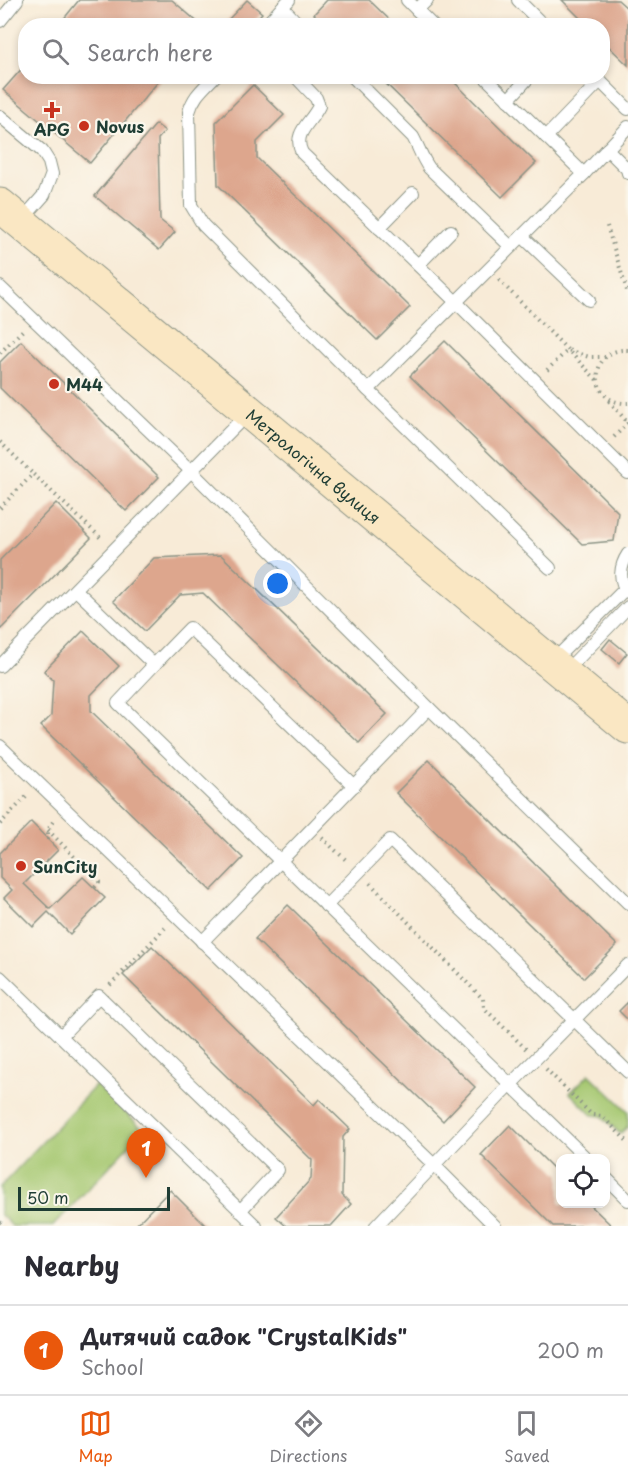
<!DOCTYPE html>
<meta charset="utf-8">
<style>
:root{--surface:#fff;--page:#f7f7f7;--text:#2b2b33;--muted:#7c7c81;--line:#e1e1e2;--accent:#ea580c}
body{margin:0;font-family:"Playpen Sans",sans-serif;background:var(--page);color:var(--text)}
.controls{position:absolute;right:18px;bottom:18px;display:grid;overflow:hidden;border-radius:12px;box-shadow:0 3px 9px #0003}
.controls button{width:54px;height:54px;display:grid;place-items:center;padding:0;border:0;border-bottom:2px solid var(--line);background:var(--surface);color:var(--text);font:30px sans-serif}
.scale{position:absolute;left:18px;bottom:15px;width:152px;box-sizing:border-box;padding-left:6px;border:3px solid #1f3d34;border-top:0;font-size:16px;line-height:21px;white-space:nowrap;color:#1f3d34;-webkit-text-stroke:4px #fbf7ec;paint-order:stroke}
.you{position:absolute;left:278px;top:584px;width:21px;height:21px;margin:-15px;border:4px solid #fff;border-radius:50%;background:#1a73e8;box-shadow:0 0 0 9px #1a73e833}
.badge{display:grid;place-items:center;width:39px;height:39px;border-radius:50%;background:var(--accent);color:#fff;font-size:20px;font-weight:700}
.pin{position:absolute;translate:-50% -50px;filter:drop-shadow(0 2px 3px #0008)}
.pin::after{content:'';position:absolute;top:32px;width:21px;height:18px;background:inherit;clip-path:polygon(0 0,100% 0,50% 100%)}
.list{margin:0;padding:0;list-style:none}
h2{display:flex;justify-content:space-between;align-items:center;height:78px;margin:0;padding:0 24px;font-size:26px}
h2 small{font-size:20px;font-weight:400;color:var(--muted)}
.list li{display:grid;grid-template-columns:39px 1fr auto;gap:18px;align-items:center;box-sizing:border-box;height:90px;padding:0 24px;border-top:2px solid var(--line)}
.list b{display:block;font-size:22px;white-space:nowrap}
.list p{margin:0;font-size:20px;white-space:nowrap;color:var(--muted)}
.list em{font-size:20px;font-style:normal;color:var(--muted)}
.icon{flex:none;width:33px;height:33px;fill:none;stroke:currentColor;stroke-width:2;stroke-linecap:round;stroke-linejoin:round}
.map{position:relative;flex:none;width:628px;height:1226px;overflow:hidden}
.search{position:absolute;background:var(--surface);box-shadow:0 3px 9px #0003;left:18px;right:18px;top:18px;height:66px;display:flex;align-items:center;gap:15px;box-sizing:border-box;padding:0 21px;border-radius:24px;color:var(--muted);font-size:22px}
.sheet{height:168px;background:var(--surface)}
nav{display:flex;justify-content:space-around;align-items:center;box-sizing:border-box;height:84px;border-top:2px solid var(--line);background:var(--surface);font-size:16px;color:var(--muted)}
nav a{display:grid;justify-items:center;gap:3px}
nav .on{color:var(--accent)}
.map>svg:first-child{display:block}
.green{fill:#a6c871;stroke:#628252;stroke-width:1.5}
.building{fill:#dda68d}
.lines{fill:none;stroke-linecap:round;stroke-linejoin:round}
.lane-casing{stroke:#8c9486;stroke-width:14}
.secondary-casing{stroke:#8c9486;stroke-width:35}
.path{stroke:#8c9486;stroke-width:4;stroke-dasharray:1.5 4.5;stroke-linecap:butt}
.lane{stroke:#fff;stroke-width:12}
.secondary{stroke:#fae7c3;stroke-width:33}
.poi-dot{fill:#c8321e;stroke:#fbf7ec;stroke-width:2}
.labels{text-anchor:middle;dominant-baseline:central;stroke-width:4.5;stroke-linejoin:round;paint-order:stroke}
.poi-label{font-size:16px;font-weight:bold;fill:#1f3d34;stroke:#fbf7ec;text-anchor:start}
.street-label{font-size:16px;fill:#1f3d34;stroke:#fbf7ec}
</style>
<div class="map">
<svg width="628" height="1226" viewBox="0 0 628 1226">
<rect width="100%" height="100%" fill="#fbf7ec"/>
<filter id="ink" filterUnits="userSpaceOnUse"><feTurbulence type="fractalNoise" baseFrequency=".0167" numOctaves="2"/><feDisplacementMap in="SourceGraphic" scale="12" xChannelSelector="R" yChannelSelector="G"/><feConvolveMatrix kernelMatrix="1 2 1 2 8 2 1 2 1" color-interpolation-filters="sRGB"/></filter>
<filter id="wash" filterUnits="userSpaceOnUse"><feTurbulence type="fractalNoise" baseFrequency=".008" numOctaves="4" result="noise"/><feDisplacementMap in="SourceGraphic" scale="24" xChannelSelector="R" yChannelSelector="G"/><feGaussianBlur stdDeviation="1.35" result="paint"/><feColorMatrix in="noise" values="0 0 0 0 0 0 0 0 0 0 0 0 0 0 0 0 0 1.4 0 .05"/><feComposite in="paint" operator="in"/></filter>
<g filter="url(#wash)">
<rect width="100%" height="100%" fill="#f8ebd7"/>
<g class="green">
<path d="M589,1074L628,1111V1126L620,1134L602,1116L592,1115L570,1093Z"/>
<path d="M96,1085L144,1130L53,1226H12L0,1214V1187Z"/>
</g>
<g id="blocks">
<g class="building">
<path d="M79,0H172L202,26H58Z"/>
<path d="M247,0L262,13L250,26H227L225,23Z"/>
<path d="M327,0H369L396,26H326L314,14Z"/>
<path d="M562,0H618L628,9V65L602,40V26H588Z"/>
<path d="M26,64V76H163L90,163L3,90Z"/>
<path d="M378,76H448L536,163L502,197Z"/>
<path d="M253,85L284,115L257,142V158L410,307L377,340L218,185L216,122Z"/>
<path d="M156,124L165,131L158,139L160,220L175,232L159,250L95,196Z"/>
<path d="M21,341L159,477L126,511L0,388V362Z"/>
<path d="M445,341L618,512L614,541L582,544L410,376Z"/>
<path d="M56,503L91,538L0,630V560Z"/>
<path d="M221,555L387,714L359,743L203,593L180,595L145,631L113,601L154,558Z"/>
<path d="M83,631L119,666L91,695V711L243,858L211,891L41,726L51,716L53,680L44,671Z"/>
<path d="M610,639L627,653L619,663L602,649Z"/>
<path d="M429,760L617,945L584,978L396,793Z"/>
<path d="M31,822L58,850L24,884L50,909L83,877L105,898L70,934L48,912L33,927L4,898L12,890L0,878V853Z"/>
<path d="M288,905L475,1087L443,1121L255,939Z"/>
<path d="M152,946L314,1105L319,1099L350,1129L343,1137L342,1195L351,1204L331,1226H286L276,1217L311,1179L312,1160L123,975Z"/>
<path d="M628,1002V1020L619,1011Z"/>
<path d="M510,1125L560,1175V1204H589L612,1226H553L481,1155Z"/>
<path d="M170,1190L206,1226H135Z"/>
</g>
</g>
</g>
<g filter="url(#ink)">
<use href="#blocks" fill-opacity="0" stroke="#8c9486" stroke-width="1.5"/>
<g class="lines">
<g class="lane-casing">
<g id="lane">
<path d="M407,0L433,26"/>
<path d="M518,0L544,26"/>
<path d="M282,7L300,26"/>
<path d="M417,10L427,0"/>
<path d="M0,21L17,0"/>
<path d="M265,26L289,0"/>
<path d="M215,76C203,89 194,95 189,112L191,205L203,225L368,390"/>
<path d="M295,76L316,98L319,106C311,123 292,133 302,153L456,302L628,473"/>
<path d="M352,76L413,137C419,148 422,158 429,168L511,247"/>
<path d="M484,76L584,174L368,390L550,568"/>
<path d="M595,76L628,109"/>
<path d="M508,100L530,76"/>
<path d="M0,116L42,151L49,162L52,174L44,195L21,221"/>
<path d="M546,137L600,81"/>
<path d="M607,149L627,169L628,173"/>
<path d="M584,174L628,127"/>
<path d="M379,228L413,193"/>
<path d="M522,236L589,300"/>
<path d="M418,265L451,231"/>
<path d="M0,287L191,471L429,708L628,903"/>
<path d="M628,554C620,566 618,580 628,592"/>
<path d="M76,590L154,665L118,703L586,1158"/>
<path d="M552,662L625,589"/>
<path d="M154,665L190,628L354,786"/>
<path d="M0,666L247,414"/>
<path d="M565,672L628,607"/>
<path d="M0,746L434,1165L495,1226"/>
<path d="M326,906L390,840L628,1072"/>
<path d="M202,942L429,708"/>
<path d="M0,977L256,1226"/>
<path d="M61,1036L99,996L278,1170L240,1211"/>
<path d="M606,1178L628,1200"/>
<path d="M376,1226L510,1085L628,965"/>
</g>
</g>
<g class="secondary-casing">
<g id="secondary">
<path id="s1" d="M0,205L628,727"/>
</g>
</g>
<g class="path">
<path d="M607,226L628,294"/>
<path d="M499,280L597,380"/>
<path d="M628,350C588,347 587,405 628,403"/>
<path d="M0,353L23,330"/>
<path d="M547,370L568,350L589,357H605"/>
<path d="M609,401L628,423"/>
<path d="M614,437L628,423"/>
<path d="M0,442L33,474"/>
<path d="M0,508L33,474L103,540"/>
<path d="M0,824L28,795"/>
<path d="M48,830L99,882L94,888"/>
<path d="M322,838L347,861"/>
<path d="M48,840V830L54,820"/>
<path d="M370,883L483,999L484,1008L526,1049"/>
<path d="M110,985L165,928"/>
<path d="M546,1069L592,1115L602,1116L628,1142"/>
<path d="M0,1222L4,1226"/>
</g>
<use href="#lane" class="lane"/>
<use href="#secondary" class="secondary"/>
</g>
</g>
<g class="poi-dot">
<path d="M49 101h6v6h6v6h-6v6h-6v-6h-6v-6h6z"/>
<circle cx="84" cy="126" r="6"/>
<circle cx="54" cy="384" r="6"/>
<circle cx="21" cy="866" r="6"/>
</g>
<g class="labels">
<g class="poi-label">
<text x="96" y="126">Novus</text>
<text x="52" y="129" text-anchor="middle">APG</text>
<text x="66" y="384">M44</text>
<text x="33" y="866">SunCity</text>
</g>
<g class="street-label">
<text stroke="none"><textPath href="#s1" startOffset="408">Метрологічна вулиця</textPath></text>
</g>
</g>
</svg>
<div class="controls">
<button><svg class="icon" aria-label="locate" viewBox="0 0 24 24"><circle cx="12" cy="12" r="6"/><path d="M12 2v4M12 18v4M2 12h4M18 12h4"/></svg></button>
</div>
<div class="scale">50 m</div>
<div class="you"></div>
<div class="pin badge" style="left:146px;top:1178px">1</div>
<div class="search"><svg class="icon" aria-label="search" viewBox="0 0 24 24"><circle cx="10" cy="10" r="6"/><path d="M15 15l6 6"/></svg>Search here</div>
</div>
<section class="sheet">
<h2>Nearby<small></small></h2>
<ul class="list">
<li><span class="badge">1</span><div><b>Дитячий садок &quot;CrystalKids&quot;</b><p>School</p></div><em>200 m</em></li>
</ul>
</section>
<nav>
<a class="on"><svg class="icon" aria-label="map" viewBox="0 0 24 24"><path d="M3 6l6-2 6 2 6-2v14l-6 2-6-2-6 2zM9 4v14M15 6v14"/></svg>Map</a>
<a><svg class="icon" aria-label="directions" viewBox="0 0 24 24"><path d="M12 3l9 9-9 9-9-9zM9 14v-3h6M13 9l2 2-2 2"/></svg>Directions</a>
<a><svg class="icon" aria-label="saved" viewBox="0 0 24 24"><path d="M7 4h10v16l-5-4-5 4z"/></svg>Saved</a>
</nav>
